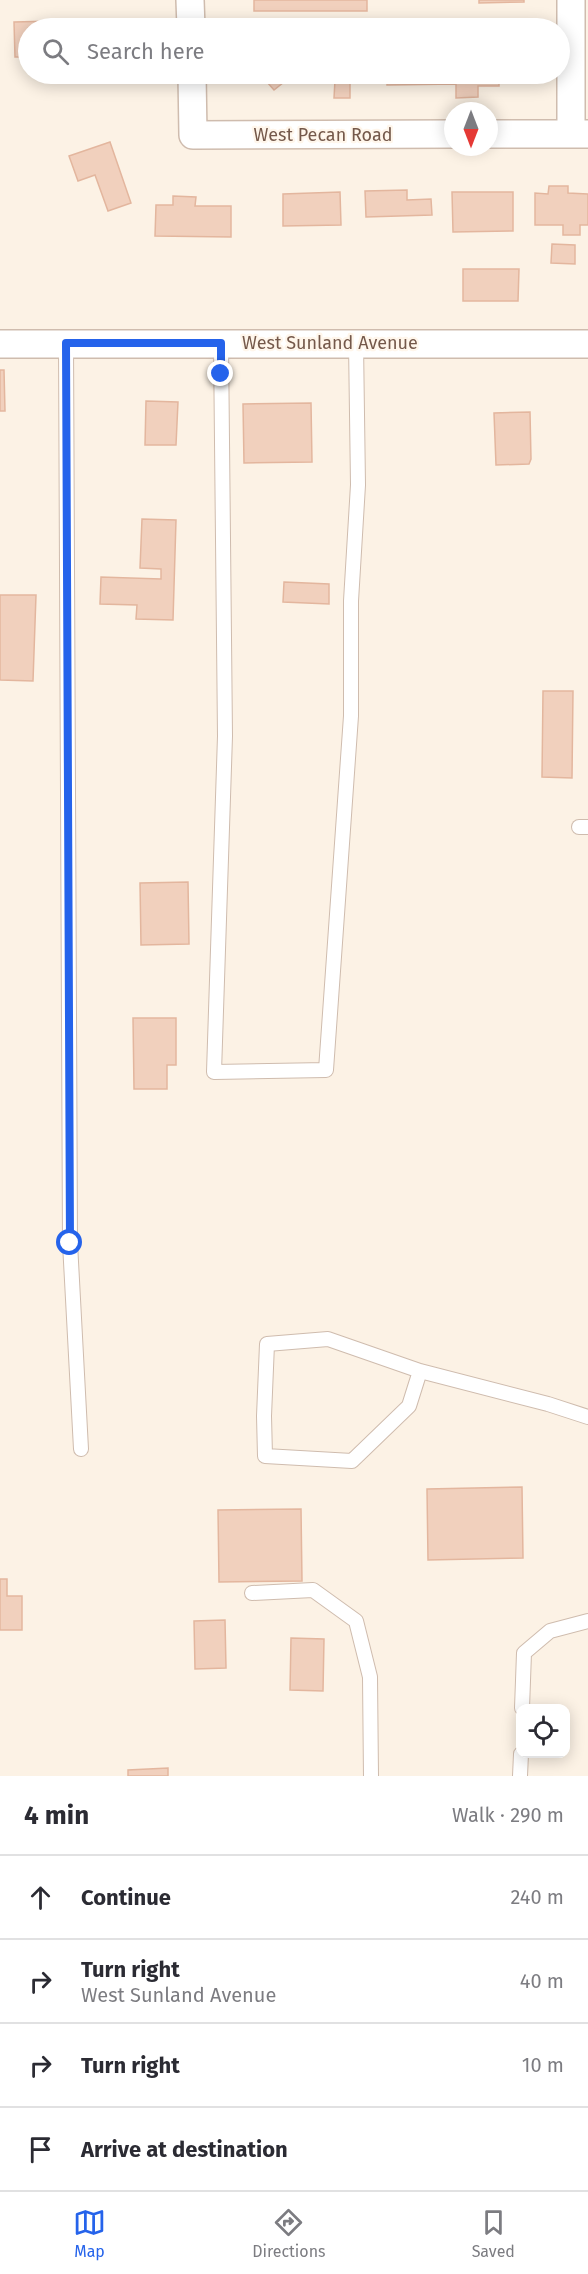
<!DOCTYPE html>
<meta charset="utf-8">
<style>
:root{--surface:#fff;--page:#f7f7f7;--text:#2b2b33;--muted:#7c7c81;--line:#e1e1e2;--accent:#2563eb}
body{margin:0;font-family:"Fira Sans",sans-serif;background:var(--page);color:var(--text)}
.controls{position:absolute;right:18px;bottom:18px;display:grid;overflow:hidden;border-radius:12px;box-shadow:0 3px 15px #0003}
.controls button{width:54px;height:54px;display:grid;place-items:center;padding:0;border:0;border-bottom:2px solid var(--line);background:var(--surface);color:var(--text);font:30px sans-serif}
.compass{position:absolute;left:444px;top:102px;width:54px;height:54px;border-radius:50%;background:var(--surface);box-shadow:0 3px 15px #0003;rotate:180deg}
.stop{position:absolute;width:18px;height:18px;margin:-14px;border:4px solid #2563eb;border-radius:50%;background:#fff}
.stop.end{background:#2563eb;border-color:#fff;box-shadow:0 2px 6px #0008}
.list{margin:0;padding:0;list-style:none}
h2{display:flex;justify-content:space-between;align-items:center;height:78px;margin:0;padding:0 24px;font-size:26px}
h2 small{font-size:20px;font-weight:400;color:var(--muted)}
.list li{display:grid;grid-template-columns:39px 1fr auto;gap:18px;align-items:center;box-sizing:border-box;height:84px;padding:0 24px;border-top:2px solid var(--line)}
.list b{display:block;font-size:22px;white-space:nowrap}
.list p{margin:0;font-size:20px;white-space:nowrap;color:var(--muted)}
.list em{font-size:20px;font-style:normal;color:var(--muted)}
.icon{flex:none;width:33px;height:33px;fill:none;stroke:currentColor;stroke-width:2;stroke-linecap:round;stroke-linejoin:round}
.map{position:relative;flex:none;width:588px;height:1776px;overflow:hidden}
.search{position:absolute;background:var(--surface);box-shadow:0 3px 15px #0003;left:18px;right:18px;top:18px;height:66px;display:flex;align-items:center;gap:15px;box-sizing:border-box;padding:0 21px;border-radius:33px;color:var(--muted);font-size:22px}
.sheet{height:414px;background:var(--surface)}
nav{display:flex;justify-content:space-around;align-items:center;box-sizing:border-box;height:84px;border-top:2px solid var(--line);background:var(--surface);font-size:16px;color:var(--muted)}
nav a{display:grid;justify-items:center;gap:3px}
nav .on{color:var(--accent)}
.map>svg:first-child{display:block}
.building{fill:#f1d0bd;stroke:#e3b69e;stroke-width:1.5}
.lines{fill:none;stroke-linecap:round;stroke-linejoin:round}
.lane-casing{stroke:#cfbcae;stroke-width:16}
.street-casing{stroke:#cfbcae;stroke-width:30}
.lane{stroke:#fff;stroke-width:14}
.street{stroke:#fff;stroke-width:27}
.route{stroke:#2563eb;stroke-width:8}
.labels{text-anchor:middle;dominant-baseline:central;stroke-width:4.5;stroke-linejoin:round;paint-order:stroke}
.street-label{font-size:18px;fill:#74584a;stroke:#fff6eb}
</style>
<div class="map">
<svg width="588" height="1776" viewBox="0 0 588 1776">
<rect width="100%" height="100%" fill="#fcf2e5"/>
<g class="building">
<rect x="254" y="0" width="113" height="11"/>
<path d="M479,0H524V2L479,3Z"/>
<path d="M54,21V28H28V57H15L14,22Z"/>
<path d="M88,25L133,26V28H88Z"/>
<path d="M260,74H294L274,90Z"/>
<path d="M328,74H350V98H334L335,80H328Z"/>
<path d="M387,74H499V86H478V97L456,98V84L387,85Z"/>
<path d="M110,142L131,203L108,211L95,175L78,181L69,156Z"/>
<path d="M549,186H568V193L588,194V225H580V235H563V225H535V193L548,194Z"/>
<path d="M407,190V200L431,199L432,215L366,217L365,191Z"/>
<path d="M340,192L341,225L283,226V194Z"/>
<path d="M452,192H513V231L453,232Z"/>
<path d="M173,196L196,197L195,206H231V237L155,236L156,205H173Z"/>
<path d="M552,244L575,245V264L551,263Z"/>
<path d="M463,269H519L518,301H463Z"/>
<path d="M0,370H4L5,411H0Z"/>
<path d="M146,401L178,402L176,445H145Z"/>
<path d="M311,403L312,462L244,463L243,404Z"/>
<path d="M530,412L531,459L529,464L496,465L494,413Z"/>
<path d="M142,519L176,520L173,620L136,619L137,605L100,604L101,577L161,579V569L140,568Z"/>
<path d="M284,582L329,584V604L283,602Z"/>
<path d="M0,595H36L33,681L0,680Z"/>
<path d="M543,691H573L572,778L542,777Z"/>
<path d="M188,882L189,944L141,945L140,883Z"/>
<path d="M133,1018H176V1065H167V1089H134Z"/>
<path d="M522,1487L523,1558L428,1560L427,1489Z"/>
<path d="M301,1509L302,1581L219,1582L218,1510Z"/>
<path d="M0,1579H7V1596H22V1630H0Z"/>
<path d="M225,1620L226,1668L195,1669L194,1621Z"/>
<path d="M291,1638L324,1639L323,1691L290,1690Z"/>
<path d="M168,1768V1776H128V1770Z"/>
</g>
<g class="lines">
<g class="lane-casing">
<g id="lane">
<path d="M66,343L70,1243L81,1449"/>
<path d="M221,343L225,736L214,1072L326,1070L351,716V601L358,485L356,343"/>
<path d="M579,827H588"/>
<path d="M420,1371L409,1406L352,1461L265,1456L264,1416L267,1344L328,1339L420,1371L548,1404L588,1417"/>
<path d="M252,1593L313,1590L356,1621L370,1677L371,1776"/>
<path d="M522,1708L524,1653L550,1631L588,1621"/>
<path d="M520,1776L521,1754"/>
</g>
</g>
<g class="street-casing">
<g id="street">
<path d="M190,0L191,28"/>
<path d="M571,0V133"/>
<path d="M192,74L193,135L453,134"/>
<path d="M489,134H588"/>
<path d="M0,344H588"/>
</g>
</g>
<use href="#lane" class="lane"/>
<use href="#street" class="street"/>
</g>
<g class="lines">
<path class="route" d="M70,1243L66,343H221V374"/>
</g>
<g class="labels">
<g class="street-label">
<text x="323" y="135">West Pecan Road</text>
<text x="330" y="343">West Sunland Avenue</text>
</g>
</g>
</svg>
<div class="controls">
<button><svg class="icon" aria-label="locate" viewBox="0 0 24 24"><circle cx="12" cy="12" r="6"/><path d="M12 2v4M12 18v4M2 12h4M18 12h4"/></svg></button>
</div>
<svg class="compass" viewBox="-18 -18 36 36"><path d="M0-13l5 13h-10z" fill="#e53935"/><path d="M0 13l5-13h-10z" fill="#7c7c81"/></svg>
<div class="stop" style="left:70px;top:1243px"></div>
<div class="stop end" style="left:221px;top:374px"></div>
<div class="search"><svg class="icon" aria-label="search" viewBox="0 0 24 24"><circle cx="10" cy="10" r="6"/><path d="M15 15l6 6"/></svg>Search here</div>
</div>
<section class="sheet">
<h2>4 min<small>Walk · 290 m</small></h2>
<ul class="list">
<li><svg class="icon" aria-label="ahead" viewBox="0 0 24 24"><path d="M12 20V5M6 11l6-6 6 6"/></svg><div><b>Continue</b></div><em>240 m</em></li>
<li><svg class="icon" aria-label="right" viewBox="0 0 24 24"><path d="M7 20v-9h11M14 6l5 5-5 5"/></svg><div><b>Turn right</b><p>West Sunland Avenue</p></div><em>40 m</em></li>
<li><svg class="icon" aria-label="right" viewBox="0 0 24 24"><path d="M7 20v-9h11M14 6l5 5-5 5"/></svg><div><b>Turn right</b></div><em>10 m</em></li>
<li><svg class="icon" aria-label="arrive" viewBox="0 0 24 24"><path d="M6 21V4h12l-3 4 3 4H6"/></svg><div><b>Arrive at destination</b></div></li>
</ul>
</section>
<nav>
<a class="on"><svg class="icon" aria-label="map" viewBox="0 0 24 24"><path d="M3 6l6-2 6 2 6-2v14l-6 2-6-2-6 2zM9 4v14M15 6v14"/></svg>Map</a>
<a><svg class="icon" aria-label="directions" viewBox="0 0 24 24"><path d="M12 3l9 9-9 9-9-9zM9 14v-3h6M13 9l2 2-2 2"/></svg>Directions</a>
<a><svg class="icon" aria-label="saved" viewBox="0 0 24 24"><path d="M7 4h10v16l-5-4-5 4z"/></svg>Saved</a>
</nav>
